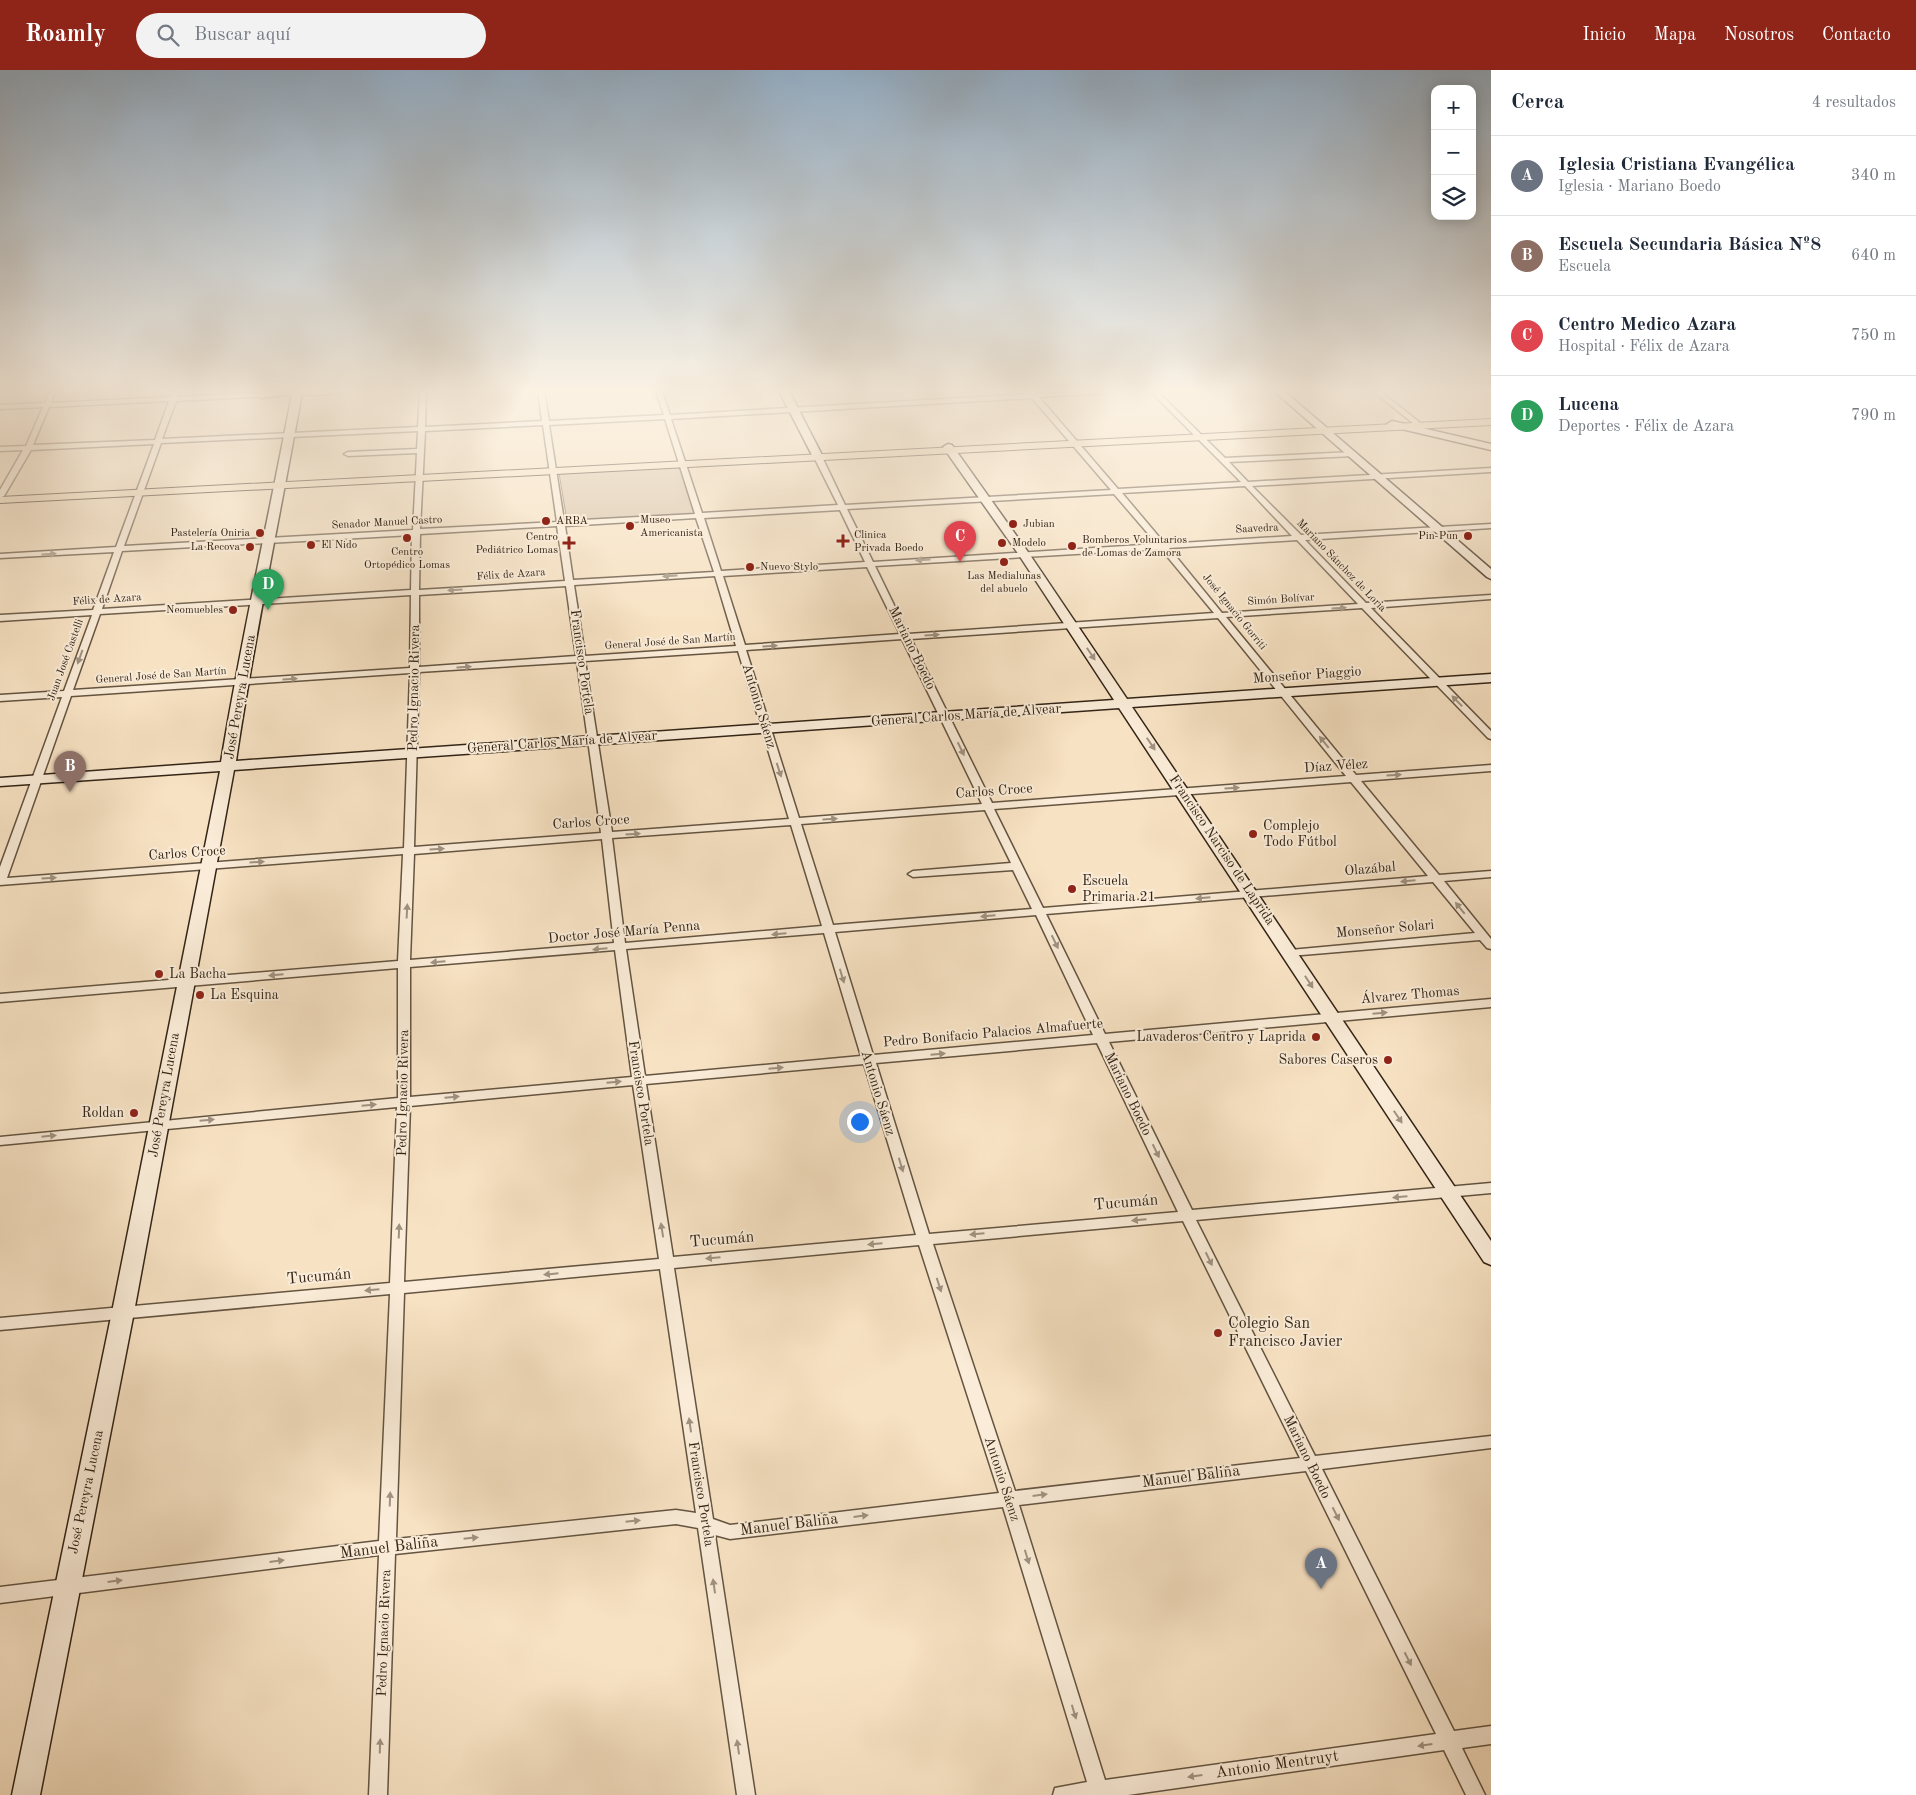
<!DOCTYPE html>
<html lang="es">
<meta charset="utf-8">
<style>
:root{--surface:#fff;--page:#f2f2f3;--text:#1f2937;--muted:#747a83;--line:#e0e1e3;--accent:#8f2418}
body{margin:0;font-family:"Old Standard TT",serif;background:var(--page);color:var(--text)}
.controls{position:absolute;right:15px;top:15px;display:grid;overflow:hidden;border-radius:10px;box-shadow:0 2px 12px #0003}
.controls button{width:45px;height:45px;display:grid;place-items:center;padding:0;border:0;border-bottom:1px solid var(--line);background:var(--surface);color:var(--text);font:25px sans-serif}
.you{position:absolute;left:859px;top:1051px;width:18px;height:18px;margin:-12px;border:4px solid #fff;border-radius:50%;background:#1a73e8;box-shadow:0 0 0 8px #1a73e833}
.badge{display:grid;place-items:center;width:32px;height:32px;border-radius:50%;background:var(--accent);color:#fff;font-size:16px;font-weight:700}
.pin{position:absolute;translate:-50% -41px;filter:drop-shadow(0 1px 2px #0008)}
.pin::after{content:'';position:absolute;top:26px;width:18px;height:15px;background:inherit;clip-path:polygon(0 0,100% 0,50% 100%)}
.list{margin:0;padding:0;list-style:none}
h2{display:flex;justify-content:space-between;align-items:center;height:65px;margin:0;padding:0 20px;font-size:21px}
h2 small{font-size:16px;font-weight:400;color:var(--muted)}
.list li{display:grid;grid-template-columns:32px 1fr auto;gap:15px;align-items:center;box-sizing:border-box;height:80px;padding:0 20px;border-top:1px solid var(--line)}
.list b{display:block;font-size:19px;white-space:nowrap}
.list p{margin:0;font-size:16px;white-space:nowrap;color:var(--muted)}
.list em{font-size:16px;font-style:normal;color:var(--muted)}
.icon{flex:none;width:28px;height:28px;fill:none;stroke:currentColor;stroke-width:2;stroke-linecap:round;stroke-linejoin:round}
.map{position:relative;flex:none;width:1491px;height:1725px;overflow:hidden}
header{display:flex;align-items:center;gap:30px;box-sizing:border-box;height:70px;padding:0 25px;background:var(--accent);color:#fff}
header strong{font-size:24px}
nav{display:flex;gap:28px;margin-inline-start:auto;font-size:18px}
.search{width:350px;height:45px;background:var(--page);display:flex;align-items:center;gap:12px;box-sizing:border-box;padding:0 18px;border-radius:28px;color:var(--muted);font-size:19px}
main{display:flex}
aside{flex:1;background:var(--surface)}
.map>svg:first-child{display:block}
.green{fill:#d6c2a6;stroke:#84735e}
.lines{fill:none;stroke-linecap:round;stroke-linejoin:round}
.street-casing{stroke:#645441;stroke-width:3}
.secondary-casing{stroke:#332416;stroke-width:3}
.primary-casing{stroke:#332416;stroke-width:2}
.street{fill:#faecd8;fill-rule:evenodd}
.secondary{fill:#faecd8;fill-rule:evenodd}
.primary{fill:#f7e2c3;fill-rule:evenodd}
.oneway{fill:#a09281}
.poi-dot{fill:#8f2418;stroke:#faecd8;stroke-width:2}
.labels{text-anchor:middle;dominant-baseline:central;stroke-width:4;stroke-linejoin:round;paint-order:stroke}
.far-poi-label{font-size:11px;fill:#332416;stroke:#faecd8;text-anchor:start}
.far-street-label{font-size:11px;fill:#332416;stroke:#faecd8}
.street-label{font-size:14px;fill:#332416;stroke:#faecd8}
.poi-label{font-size:14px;fill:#332416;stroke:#faecd8;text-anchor:start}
.near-street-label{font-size:16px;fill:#332416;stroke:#faecd8}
.near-poi-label{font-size:16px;fill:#332416;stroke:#faecd8;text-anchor:start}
</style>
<header>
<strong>Roamly</strong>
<div class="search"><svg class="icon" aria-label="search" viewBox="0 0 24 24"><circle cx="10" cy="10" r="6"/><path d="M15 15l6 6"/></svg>Buscar aquí</div>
<nav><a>Inicio</a><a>Mapa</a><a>Nosotros</a><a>Contacto</a></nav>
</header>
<main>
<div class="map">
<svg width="1491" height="1725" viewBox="0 0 1491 1725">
<rect width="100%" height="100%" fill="#f7e2c3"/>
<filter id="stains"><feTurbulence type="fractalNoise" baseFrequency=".004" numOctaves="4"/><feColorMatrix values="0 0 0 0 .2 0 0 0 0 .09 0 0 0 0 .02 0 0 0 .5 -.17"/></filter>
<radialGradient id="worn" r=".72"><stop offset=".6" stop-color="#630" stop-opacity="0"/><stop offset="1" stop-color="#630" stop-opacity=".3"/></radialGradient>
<path class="green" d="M680,396L695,444L567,451L559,403Z"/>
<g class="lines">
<g class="street-casing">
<g id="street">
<path d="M50,321H56L51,333L171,327L173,321H179L177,327L272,322L275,324L272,326L176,331L162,369L418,357L420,321H426L425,357L542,351L538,321H544L549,351L664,345L656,321H662L670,345L1029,324V321H1033L1036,324L1109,321L1106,323L1039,327L1118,419L1241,412L1150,321H1157L1225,388L1353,382L1357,384L1353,386L1229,392L1248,412L1491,398V402L1252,416L1301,465L1491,454V458L1305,470L1366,533L1491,525V529L1371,538L1491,661V669L1488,668L1362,538L1226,547L1356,705L1491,695V701L1361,711L1439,805L1491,801V807L1444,811L1491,869V879L1487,878L1480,870L1290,886L1284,883L1290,880L1475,863L1433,812L1046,844L1105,964L1491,929V937L1109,972L1192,1140L1491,1113V1123L1196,1150L1315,1386L1491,1366V1378L1322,1399L1454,1661L1491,1656V1674L1462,1678L1485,1725H1466L1444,1680L1128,1725H1053L1055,1718L1087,1712L1003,1437L730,1469L715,1465L755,1725H737L698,1458L676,1454L395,1484L387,1725H369L379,1485L0,1533V1517L379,1471L390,1224L0,1260V1248L390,1213L397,1037L0,1075V1067L398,1028V898L0,932V924L398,891L403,784L0,815V797L62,627L0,631V625L64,621L92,545L0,551V545L93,540L114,482L0,488V484L116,477L154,374L31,380L4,426L0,428V420L23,380L0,381V377L26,376L43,337L0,339V335L45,333ZM1032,328L1111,420L845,435L822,387L818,385L814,387L838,435L702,443L671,349ZM169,331L155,370L33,375L49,337ZM665,349L695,444L564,451L549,355ZM543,355L557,452L420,459L425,361ZM418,361L417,379L348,382L344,384L348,386L417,383L413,460L124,476L161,373ZM1245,416L1292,466L1165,474L1122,423ZM1114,424L1157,474L873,492L847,439ZM840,440L865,492L721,501L704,448ZM696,448L714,502L573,510L565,456ZM557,456L565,511L419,520L420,464ZM412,465L411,520L102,539L122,481ZM1297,470L1358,534L1222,543L1169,478ZM1161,479L1214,543L908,564L875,496ZM867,497L900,564L745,575L723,506ZM715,506L736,576L585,586L574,515ZM566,516L576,586L419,597V525ZM411,525L410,598L73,620L100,544ZM1218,548L1346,706L992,733L911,569ZM902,569L982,734L799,748L746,580ZM738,581L789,749L612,762L585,591ZM577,592L601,763L414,777L419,602ZM410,603L404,778L7,808L71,626ZM1351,712L1428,806L1043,838L994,739ZM985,740L1011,793L913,801L908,804L913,807L1013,800L1032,839L833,855L801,754ZM791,755L822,856L625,873L612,768ZM602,769L614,873L410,890L414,784ZM1036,845L1093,965L873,985L835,862ZM824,863L861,986L645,1006L626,879ZM615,880L632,1007L410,1027V897ZM1097,973L1178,1142L929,1164L876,993ZM864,994L916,1165L673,1187L646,1014ZM633,1015L659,1189L404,1212L410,1036ZM1183,1151L1300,1388L1015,1421L933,1174ZM919,1175L999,1423L730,1455L713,1449L674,1198ZM660,1199L696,1443L676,1440L396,1469L404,1223ZM1306,1401L1436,1664L1105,1710L1019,1435Z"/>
<path d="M309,321H342L339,323L288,326L285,324L288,322Z"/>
<path d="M1373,321H1380L1419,352L1422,362H1418L1414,354Z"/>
</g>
</g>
<g class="secondary-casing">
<g id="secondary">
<path d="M273,321H300L302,323C280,446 254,568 236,691L1114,630L1019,485L943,377L948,374L952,375L1028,482L1127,629L1491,604V612L1132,637L1491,1171V1195L1484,1192L1119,638L234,700L134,1242L40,1725H12L112,1242L220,701L0,716V708L221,692C241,569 269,447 292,324L262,328L257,325L259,323Z"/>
<path d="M302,321H334C327,326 309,326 302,321Z"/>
<path d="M779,321H789L823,387L822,389L818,390L813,387Z"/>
<path d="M1274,321H1284L1491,499V509L1487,507Z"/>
<path d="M1392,351L1491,374V380L1389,356L1387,354Z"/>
</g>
</g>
<g class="primary-casing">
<path id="primary" d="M1491,349V355L0,433V427Z"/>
</g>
<use href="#street" class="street"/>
<use href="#secondary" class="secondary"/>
<use href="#primary" class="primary"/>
</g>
<defs><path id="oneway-solid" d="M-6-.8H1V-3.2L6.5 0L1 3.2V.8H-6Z" transform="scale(1.25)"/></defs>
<g class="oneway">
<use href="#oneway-solid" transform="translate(49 484) rotate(-3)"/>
<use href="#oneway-solid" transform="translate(923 490) rotate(176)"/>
<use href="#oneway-solid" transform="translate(670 506) rotate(176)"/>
<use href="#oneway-solid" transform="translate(455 520) rotate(176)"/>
<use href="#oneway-solid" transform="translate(1339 538) rotate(-4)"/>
<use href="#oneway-solid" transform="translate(932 565) rotate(-4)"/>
<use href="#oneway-solid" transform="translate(770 576) rotate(-4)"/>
<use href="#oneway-solid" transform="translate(1091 584) rotate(56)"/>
<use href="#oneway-solid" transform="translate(80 587) rotate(110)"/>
<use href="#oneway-solid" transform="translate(464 597) rotate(-4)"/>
<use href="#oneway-solid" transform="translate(290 609) rotate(-4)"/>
<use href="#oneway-solid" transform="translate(1457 631) rotate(-134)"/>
<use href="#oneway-solid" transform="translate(1324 672) rotate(-129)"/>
<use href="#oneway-solid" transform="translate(1151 674) rotate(56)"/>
<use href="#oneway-solid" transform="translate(961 679) rotate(64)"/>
<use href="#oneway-solid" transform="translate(779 700) rotate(72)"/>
<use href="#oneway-solid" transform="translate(1394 705) rotate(-4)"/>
<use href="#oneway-solid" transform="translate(1232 718) rotate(-4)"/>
<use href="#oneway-solid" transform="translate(830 749) rotate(-4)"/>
<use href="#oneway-solid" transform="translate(633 764) rotate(-4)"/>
<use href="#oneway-solid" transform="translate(437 779) rotate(-4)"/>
<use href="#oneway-solid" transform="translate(257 792) rotate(-4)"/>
<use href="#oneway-solid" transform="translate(49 808) rotate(-4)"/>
<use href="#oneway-solid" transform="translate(1408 811) rotate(175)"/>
<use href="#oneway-solid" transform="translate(1203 828) rotate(175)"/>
<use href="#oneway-solid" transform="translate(1460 838) rotate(-129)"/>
<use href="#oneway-solid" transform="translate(407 841) rotate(-87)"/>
<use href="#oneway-solid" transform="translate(988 846) rotate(175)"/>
<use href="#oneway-solid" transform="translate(779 864) rotate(175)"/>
<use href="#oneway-solid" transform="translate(1055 872) rotate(64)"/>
<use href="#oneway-solid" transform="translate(600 879) rotate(175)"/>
<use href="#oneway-solid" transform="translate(438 892) rotate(175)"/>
<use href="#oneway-solid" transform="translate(276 905) rotate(175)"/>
<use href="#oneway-solid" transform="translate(842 906) rotate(73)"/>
<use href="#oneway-solid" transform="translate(1309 912) rotate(57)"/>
<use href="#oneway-solid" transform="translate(1380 943) rotate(-5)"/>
<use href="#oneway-solid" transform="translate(938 984) rotate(-5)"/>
<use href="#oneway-solid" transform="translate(776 998) rotate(-5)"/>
<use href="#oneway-solid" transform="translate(614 1012) rotate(-5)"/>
<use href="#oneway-solid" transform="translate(452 1027) rotate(-5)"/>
<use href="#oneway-solid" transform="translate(369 1035) rotate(-5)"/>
<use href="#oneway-solid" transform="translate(1398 1047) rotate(56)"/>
<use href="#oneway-solid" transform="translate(207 1050) rotate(-5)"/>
<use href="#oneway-solid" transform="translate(49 1066) rotate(-6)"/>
<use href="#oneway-solid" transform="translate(1156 1081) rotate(64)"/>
<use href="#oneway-solid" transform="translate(901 1095) rotate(73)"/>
<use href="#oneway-solid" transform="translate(1400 1127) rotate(175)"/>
<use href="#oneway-solid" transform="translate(1139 1150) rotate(175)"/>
<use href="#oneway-solid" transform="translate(662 1160) rotate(-99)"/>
<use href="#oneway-solid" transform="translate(399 1161) rotate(-88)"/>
<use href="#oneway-solid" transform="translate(977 1164) rotate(175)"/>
<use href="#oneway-solid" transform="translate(875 1174) rotate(175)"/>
<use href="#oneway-solid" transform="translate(713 1188) rotate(175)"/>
<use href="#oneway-solid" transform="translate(1209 1189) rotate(64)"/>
<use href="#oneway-solid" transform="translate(551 1204) rotate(174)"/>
<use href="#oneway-solid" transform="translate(939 1215) rotate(72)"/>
<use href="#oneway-solid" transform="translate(372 1220) rotate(175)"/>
<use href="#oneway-solid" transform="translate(690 1355) rotate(-98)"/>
<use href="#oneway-solid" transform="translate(1040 1425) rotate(-7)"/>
<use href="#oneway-solid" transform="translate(390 1429) rotate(-88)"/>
<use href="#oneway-solid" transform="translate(1336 1444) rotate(63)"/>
<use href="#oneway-solid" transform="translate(861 1446) rotate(-7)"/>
<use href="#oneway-solid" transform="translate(633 1451) rotate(-6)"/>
<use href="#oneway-solid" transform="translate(471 1468) rotate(-6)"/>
<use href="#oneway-solid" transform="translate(1027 1487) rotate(73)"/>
<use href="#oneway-solid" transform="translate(277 1491) rotate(-7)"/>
<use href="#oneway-solid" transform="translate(115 1511) rotate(-7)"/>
<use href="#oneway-solid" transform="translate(714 1516) rotate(-98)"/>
<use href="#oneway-solid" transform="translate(1408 1589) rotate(63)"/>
<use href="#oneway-solid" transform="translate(1074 1642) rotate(73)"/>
<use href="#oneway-solid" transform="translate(1425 1675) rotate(172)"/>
<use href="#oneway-solid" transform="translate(380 1676) rotate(-88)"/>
<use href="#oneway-solid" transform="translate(738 1677) rotate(-98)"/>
<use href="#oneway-solid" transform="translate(1195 1706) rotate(172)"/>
</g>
<linearGradient id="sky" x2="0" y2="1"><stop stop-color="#93acc2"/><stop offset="0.57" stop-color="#fbf2e4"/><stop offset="1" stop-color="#fbf2e4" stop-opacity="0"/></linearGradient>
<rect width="1491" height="562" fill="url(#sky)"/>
<g class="poi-dot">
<circle cx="546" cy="451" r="5"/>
<circle cx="1013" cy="454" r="5"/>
<circle cx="630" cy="456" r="5"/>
<circle cx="260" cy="463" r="5"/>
<circle cx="1468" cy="466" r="5"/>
<circle cx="407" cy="468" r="5"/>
<path d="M840.5 463.5h5v5h5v5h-5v5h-5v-5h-5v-5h5z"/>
<path d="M566.5 465.5h5v5h5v5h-5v5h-5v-5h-5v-5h5z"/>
<circle cx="1002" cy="473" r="5"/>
<circle cx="311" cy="475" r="5"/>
<circle cx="1072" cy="476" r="5"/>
<circle cx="250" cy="477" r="5"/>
<circle cx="1004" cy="492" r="5"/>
<circle cx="750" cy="497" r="5"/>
<circle cx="233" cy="540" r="5"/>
<circle cx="1253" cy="764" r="5"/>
<circle cx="1072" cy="819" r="5"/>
<circle cx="159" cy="904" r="5"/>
<circle cx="200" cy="925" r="5"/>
<circle cx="1316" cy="967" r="5"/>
<circle cx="1388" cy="990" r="5"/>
<circle cx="134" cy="1043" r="5"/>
<circle cx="1218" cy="1263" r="5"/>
</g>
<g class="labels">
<g class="far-poi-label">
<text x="640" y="450">Museo<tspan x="640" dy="13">Americanista</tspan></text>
<text x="556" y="451">ARBA</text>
<text x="1023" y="454">Jubian</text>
<text x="250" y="463" text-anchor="end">Pastelería Oniria</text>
<text x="854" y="465">Clinica<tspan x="854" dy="13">Privada Boedo</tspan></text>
<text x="1458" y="466" text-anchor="end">Pin-Pun</text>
<text x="558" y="467" text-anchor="end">Centro<tspan x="558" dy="13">Pediátrico Lomas</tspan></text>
<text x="1082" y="470">Bomberos Voluntarios<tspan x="1082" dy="13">de Lomas de Zamora</tspan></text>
<text x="1012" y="473">Modelo</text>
<text x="321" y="475">El Nido</text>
<text x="240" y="477" text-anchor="end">La Recova</text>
<text x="407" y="482" text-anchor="middle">Centro<tspan x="407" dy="13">Ortopédico Lomas</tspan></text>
<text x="760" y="497">Nuevo Stylo</text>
<text x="1004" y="506" text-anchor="middle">Las Medialunas<tspan x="1004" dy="13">del abuelo</tspan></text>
<text x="223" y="540" text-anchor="end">Neomuebles</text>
</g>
<g class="far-street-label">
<text transform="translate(387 453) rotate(-3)">Senador Manuel Castro</text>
<text transform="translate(1257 459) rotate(-3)">Saavedra</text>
<text transform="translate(1341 496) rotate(46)">Mariano Sánchez de Loria</text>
<text transform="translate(511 505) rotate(-4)">Félix de Azara</text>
<text transform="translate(107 530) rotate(-4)">Félix de Azara</text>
<text transform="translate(1281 530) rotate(-4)">Simón Bolívar</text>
<text transform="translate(1234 542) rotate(51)">José Ignacio Gorriti</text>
<text transform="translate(670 572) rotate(-4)">General José de San Martín</text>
<text transform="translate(66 590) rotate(-70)">Juan José Castelli</text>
<text transform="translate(161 606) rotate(-4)">General José de San Martín</text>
</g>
<g class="street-label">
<text transform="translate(912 578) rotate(64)">Mariano Boedo</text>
<text transform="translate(582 592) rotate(82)">Francisco Portela</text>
<text transform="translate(1307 605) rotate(-4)">Monseñor Piaggio</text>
<text transform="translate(414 618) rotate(-89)">Pedro Ignacio Rivera</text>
<text transform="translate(240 627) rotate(-80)">José Pereyra Lucena</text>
<text transform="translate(759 636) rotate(73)">Antonio Sáenz</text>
<text transform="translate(966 645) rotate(-4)">General Carlos María de Alvear</text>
<text transform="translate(562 672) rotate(-4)">General Carlos María de Alvear</text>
<text transform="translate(1336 696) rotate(-4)">Díaz Vélez</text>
<text transform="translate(994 721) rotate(-4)">Carlos Croce</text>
<text transform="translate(591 752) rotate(-4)">Carlos Croce</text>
<text transform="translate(1222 780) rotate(56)">Francisco Narciso de Laprida</text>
<text transform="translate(187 783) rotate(-4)">Carlos Croce</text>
<text transform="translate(1370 799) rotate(-5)">Olazábal</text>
<text transform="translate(1385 859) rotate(-5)">Monseñor Solari</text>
<text transform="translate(624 862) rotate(-5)">Doctor José María Penna</text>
<text transform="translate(1410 925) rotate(-5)">Álvarez Thomas</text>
<text transform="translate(993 963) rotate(-5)">Pedro Bonifacio Palacios Almafuerte</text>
<text transform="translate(403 1023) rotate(-89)">Pedro Ignacio Rivera</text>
<text transform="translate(641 1023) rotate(81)">Francisco Portela</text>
<text transform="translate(878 1023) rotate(73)">Antonio Sáenz</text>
<text transform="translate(1128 1024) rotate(64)">Mariano Boedo</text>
<text transform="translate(164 1025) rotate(-80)">José Pereyra Lucena</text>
<text transform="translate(1307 1387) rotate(64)">Mariano Boedo</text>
<text transform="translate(1002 1409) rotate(72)">Antonio Sáenz</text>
<text transform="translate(86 1422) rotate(-78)">José Pereyra Lucena</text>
<text transform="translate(701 1424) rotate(81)">Francisco Portela</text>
<text transform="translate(384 1563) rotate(-88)">Pedro Ignacio Rivera</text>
</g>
<g class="poi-label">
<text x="1263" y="756">Complejo<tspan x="1263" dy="16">Todo Fútbol</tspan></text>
<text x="1082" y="811">Escuela<tspan x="1082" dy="16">Primaria 21</tspan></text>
<text x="169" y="904">La Bacha</text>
<text x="210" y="925">La Esquina</text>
<text x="1306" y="967" text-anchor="end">Lavaderos Centro y Laprida</text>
<text x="1378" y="990" text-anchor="end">Sabores Caseros</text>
<text x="124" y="1043" text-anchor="end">Roldan</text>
</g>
<g class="near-street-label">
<text transform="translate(1126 1133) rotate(-5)">Tucumán</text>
<text transform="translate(722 1170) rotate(-5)">Tucumán</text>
<text transform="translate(319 1207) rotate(-5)">Tucumán</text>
<text transform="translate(1191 1407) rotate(-7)">Manuel Baliña</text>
<text transform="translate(789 1455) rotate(-7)">Manuel Baliña</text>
<text transform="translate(389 1478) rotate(-7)">Manuel Baliña</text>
<text transform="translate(1277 1695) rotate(-8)">Antonio Mentruyt</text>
</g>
<g class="near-poi-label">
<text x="1228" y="1254">Colegio San<tspan x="1228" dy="18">Francisco Javier</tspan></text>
</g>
</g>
<rect width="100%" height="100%" filter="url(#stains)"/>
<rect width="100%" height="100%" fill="url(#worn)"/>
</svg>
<div class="controls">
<button>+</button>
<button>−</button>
<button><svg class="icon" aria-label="layers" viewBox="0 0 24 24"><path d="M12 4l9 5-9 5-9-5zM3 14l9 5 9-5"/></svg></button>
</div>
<div class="you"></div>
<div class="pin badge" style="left:1321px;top:1519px;background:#6b7280">A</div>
<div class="pin badge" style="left:70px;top:722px;background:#8d6e63">B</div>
<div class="pin badge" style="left:960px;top:492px;background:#e0444e">C</div>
<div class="pin badge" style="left:268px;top:540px;background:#2e9e5b">D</div>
</div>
<aside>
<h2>Cerca<small>4 resultados</small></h2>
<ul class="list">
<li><span class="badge" style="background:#6b7280">A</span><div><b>Iglesia Cristiana Evangélica</b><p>Iglesia · Mariano Boedo</p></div><em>340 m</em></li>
<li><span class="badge" style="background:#8d6e63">B</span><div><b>Escuela Secundaria Básica Nº8</b><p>Escuela</p></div><em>640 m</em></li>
<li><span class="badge" style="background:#e0444e">C</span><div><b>Centro Medico Azara</b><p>Hospital · Félix de Azara</p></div><em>750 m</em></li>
<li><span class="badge" style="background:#2e9e5b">D</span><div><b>Lucena</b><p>Deportes · Félix de Azara</p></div><em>790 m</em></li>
</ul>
</aside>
</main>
